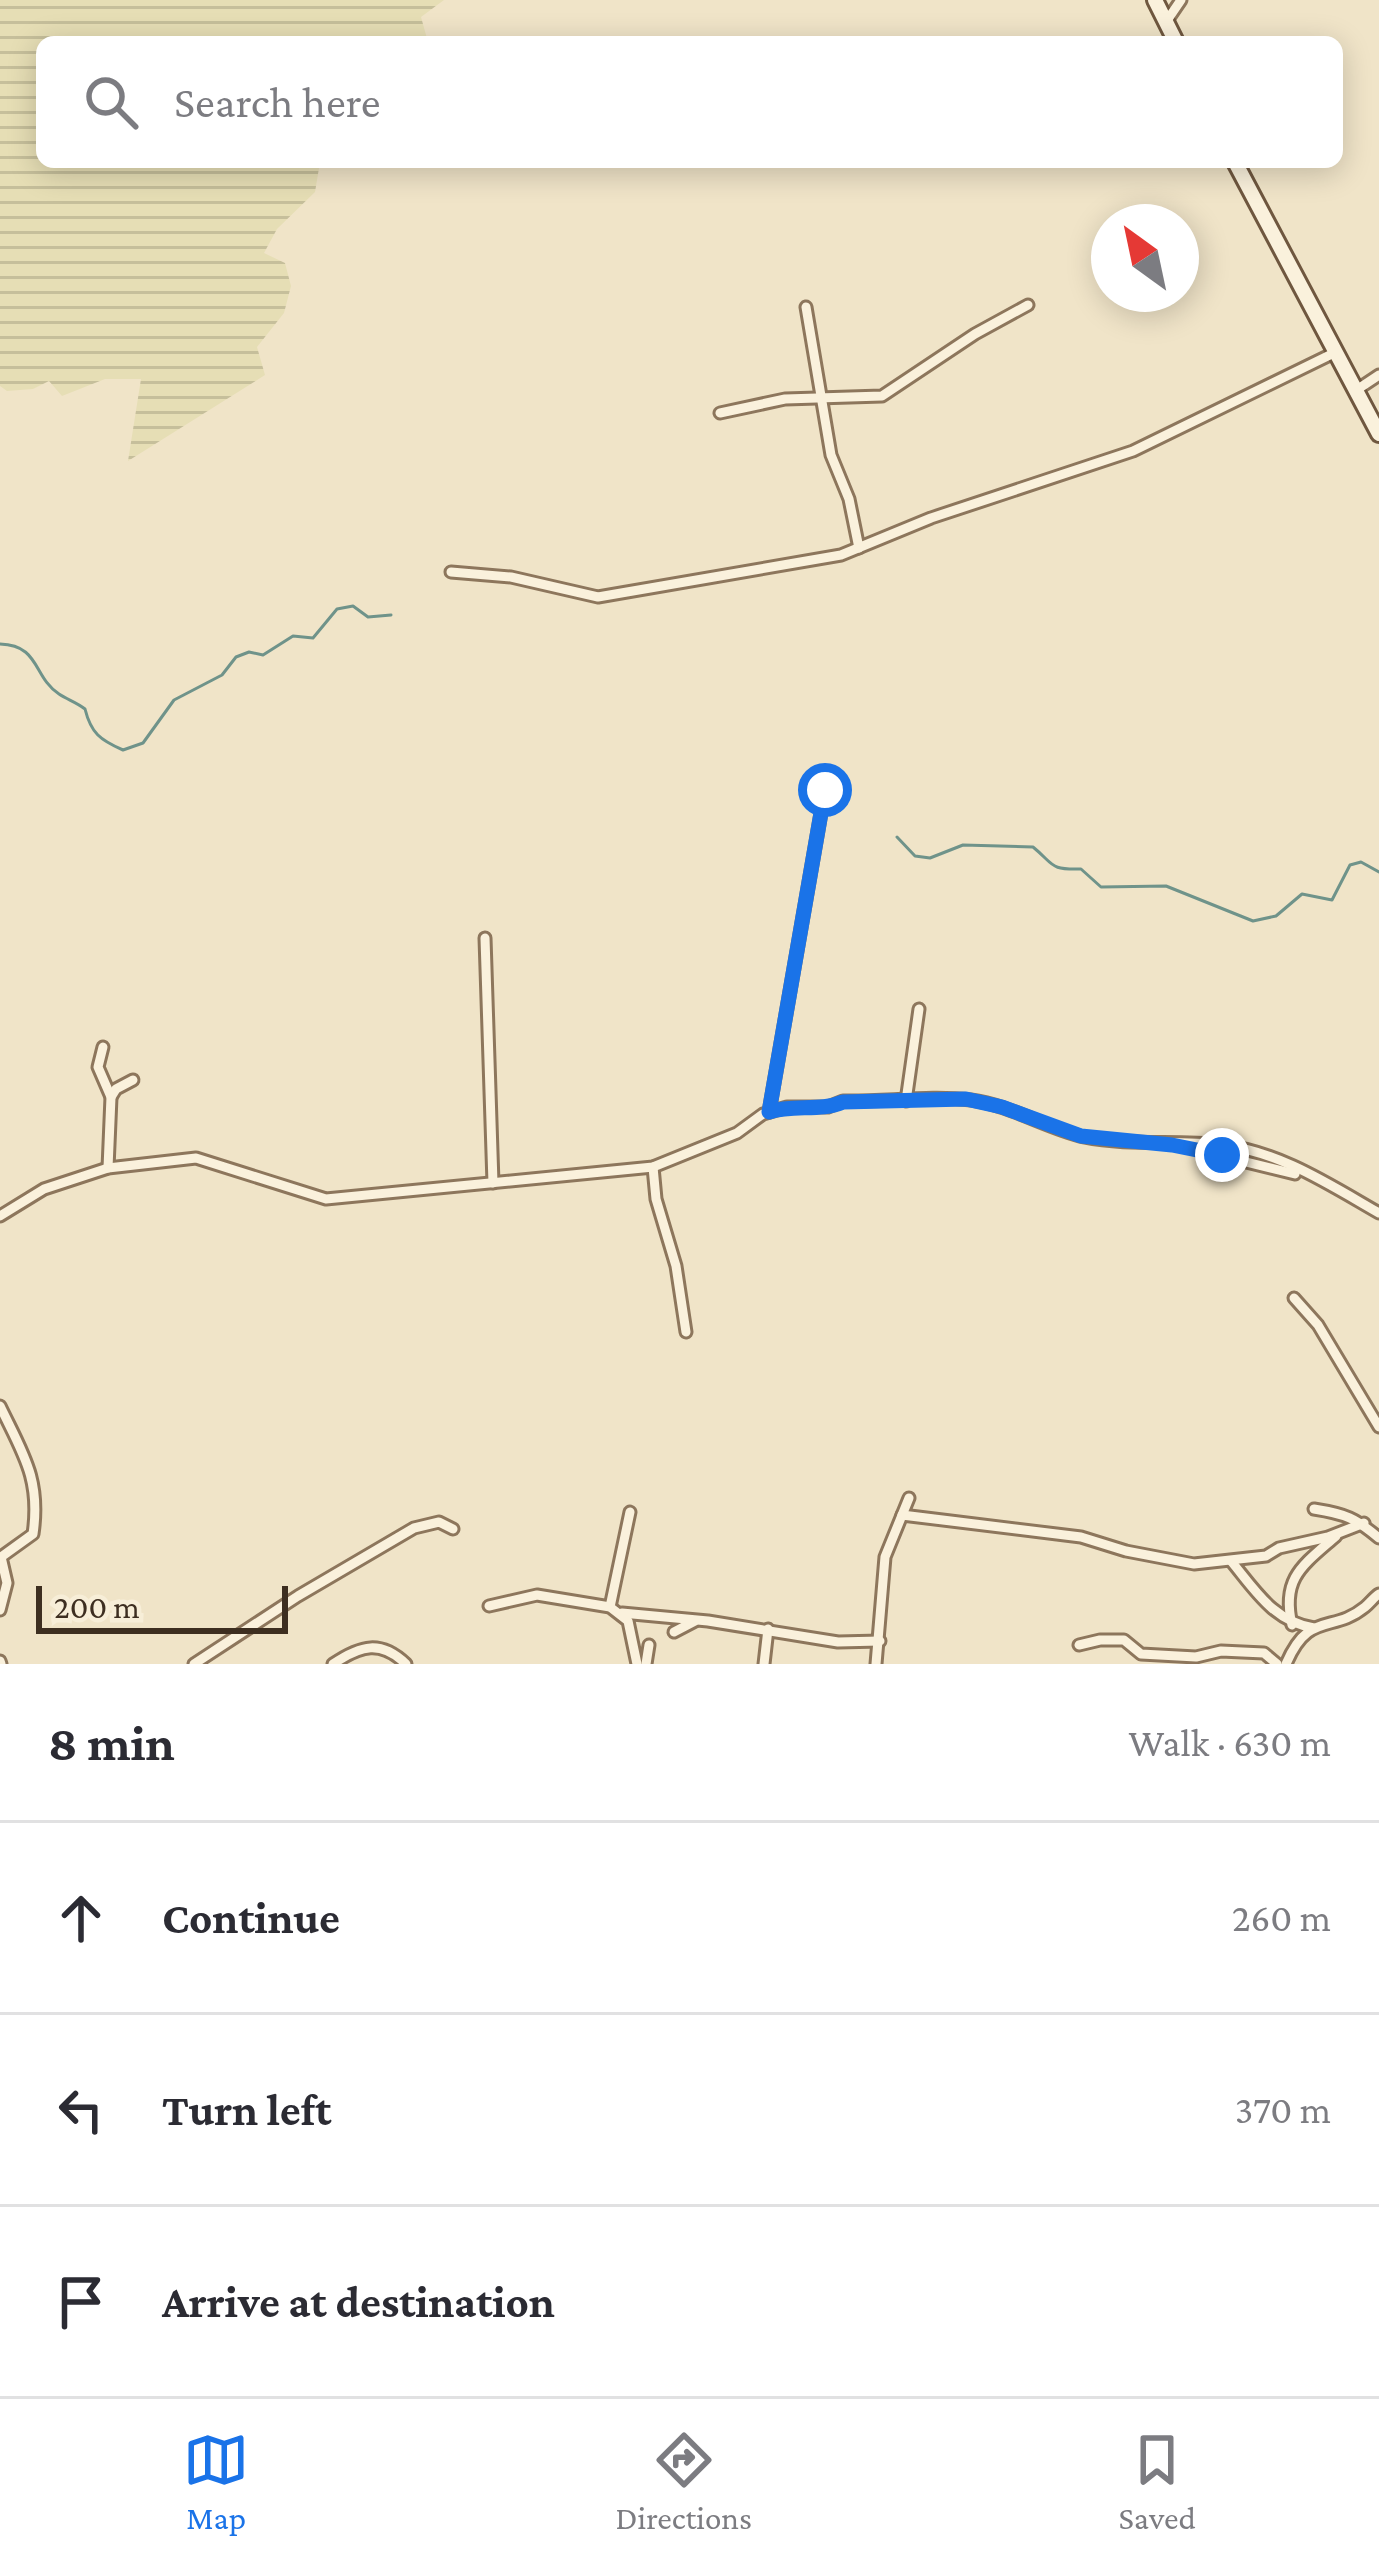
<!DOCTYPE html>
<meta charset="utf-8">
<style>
:root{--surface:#fff;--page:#f7f7f7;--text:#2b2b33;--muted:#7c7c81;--line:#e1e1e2;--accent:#1a73e8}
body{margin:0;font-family:"Crimson Pro",serif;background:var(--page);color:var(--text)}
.compass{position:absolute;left:1091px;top:204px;width:108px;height:108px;border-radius:50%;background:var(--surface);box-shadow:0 6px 30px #0003;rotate:327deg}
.scale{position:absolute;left:36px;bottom:30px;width:252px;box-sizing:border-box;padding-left:12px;border:6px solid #3d2e20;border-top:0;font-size:33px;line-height:42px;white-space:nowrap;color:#3d2e20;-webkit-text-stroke:9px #f7eed8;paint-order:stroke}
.stop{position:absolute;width:36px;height:36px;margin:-27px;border:9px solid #1a73e8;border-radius:50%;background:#fff}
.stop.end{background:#1a73e8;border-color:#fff;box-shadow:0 3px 12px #0008}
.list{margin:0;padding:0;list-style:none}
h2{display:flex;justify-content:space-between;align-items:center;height:156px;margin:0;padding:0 48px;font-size:51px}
h2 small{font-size:39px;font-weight:400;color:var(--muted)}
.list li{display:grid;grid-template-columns:78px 1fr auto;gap:36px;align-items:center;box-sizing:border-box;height:192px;padding:0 48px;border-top:3px solid var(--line)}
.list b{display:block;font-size:45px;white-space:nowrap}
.list em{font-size:39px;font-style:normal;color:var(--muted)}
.icon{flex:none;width:66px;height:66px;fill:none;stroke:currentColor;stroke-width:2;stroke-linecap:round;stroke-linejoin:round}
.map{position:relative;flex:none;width:1379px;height:1664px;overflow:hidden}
.search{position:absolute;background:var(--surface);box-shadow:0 6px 30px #0003;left:36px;right:36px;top:36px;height:132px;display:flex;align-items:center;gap:30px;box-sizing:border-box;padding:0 42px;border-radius:18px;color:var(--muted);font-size:45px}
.sheet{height:732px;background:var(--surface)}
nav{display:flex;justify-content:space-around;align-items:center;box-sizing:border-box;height:168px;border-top:3px solid var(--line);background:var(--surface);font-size:33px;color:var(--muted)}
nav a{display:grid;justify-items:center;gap:6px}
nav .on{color:var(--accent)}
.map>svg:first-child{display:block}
.farmland{fill:url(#farmland-rules)}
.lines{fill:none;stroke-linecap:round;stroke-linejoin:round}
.stream{stroke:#6f938a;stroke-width:3}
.street-casing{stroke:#8d765c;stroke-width:15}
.secondary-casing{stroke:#6f573f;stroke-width:20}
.street{stroke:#faf1dc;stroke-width:9}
.secondary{stroke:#faf1dc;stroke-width:14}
.route{stroke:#1a73e8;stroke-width:15}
</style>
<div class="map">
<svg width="1379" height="1664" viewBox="0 0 1379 1664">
<defs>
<pattern id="farmland-rules" width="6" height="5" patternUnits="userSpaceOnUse" patternTransform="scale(3)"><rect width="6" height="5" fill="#e6deb5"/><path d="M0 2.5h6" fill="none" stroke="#c6bf9b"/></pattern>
</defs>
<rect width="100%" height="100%" fill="#f0e4c8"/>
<path class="farmland" d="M0,0H444L421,17L428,42H42V162H320L315,192L277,229L264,253L285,263L291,286L284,313L257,347L265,375L128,461L141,379H105L62,396L49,381L33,389L7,391L0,386Z"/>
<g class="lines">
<g class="stream">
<path d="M0,644C40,645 33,677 59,694C68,700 76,702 85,709C91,733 100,740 123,750L143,743L174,700L222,675L236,657L249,652L263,655L293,636L313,638L337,609L353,606L368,617L391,615"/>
<path d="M897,837L915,856L930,858L963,845L1033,847C1055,865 1049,870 1081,869L1101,887L1166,886L1253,921L1276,916L1302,894L1332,900L1350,865L1361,862L1379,872"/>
</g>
<g class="street-casing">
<g id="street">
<path d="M1166,22L1181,0"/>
<path d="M806,307L831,455L849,499L859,548"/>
<path d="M1355,391L1379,375"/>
<path d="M720,413L785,399L882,396L975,334L1028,305"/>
<path d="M451,572L511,577L598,597L841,555L931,518L1133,451L1336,352"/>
<path d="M485,938L493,1183"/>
<path d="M103,1047L98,1067L111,1097L108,1168"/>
<path d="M111,1097L116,1089L133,1080"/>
<path d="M906,1101L919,1009"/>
<path d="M769,1112L825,790"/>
<path d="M1201,1151L1295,1174"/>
<path d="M653,1167L656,1199L676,1266L686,1332"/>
<path d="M0,1216L44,1189L108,1168L196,1158L326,1199L653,1167L737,1133L763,1114L787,1107H828L843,1101C885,1102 930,1095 971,1100C1010,1105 1046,1128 1084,1137C1129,1146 1176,1140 1221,1145C1279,1151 1330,1185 1379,1213"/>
<path d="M1294,1298L1318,1325L1379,1427"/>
<path d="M0,1406C23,1454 41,1479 33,1534L1,1557L7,1583L0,1610"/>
<path d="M1314,1509C1346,1514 1355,1518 1379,1538"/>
<path d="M902,1515L1081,1537L1126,1551L1194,1564L1266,1556L1279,1548L1328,1537L1364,1523"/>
<path d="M1231,1561C1255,1590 1274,1622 1314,1628"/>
<path d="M489,1606L537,1595L610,1607L628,1621L637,1664"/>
<path d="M610,1607L630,1512"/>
<path d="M622,1613L708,1621L838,1642L880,1641"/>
<path d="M1292,1625C1281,1578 1303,1565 1336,1536"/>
<path d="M674,1632L695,1621"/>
<path d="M1079,1645L1100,1640H1124L1141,1654L1196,1657L1221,1651L1264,1653L1277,1664"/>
<path d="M0,1661L1,1664"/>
<path d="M194,1664L298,1596L414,1528L439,1522L453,1529"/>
<path d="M333,1664C361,1645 381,1640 406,1664"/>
<path d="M646,1664L649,1645"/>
<path d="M764,1664L768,1629"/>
<path d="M876,1664L885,1557L909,1498"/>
<path d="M1286,1664C1309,1610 1332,1634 1365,1607C1370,1603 1374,1597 1379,1594"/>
</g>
</g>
<g class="secondary-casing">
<g id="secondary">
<path d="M1155,0L1176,42"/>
<path d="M1235,162L1379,434"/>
</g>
</g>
<use href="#street" class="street"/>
<use href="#secondary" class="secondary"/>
</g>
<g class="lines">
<path class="route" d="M825,790L769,1112C794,1104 820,1112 843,1102L966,1099L1002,1107L1081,1136L1172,1145L1222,1155"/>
</g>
</svg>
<svg class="compass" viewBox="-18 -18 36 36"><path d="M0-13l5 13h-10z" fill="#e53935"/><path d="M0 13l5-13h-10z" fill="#7c7c81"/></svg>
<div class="scale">200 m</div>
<div class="stop" style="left:825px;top:790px"></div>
<div class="stop end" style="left:1222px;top:1155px"></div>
<div class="search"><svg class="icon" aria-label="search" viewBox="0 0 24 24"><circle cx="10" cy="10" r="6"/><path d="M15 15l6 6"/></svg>Search here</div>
</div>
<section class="sheet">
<h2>8 min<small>Walk · 630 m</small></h2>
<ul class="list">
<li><svg class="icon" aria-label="ahead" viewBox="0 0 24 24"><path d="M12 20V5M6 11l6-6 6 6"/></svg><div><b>Continue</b></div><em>260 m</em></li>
<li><svg class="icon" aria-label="left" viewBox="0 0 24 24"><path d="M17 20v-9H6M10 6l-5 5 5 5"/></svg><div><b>Turn left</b></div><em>370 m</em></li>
<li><svg class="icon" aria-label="arrive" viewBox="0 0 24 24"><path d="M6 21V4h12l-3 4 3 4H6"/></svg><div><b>Arrive at destination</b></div></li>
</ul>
</section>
<nav>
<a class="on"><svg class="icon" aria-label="map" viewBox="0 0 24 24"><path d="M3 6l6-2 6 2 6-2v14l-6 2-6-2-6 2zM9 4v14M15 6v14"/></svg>Map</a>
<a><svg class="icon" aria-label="directions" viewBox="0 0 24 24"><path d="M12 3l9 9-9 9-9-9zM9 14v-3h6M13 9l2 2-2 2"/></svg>Directions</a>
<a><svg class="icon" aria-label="saved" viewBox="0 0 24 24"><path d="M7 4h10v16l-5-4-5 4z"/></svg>Saved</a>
</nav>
